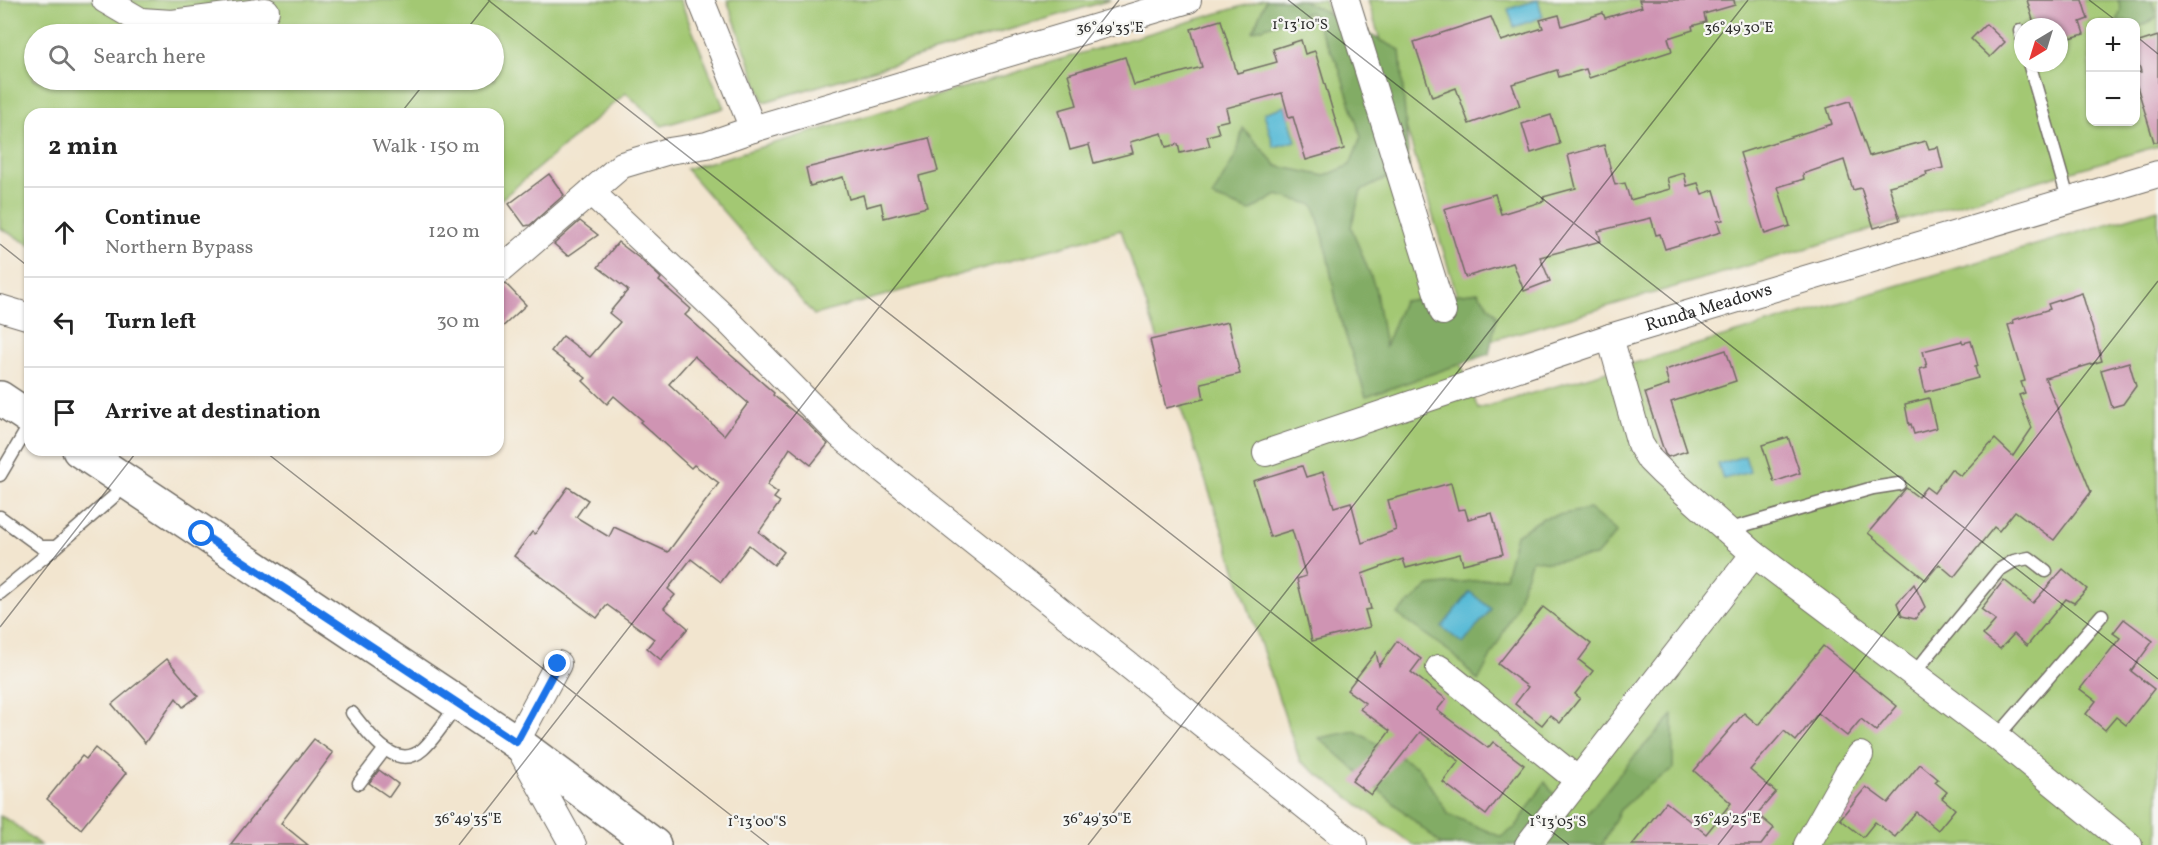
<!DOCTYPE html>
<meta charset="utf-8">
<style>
:root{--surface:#fff;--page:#f6f6f6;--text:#222;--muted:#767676;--line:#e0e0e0}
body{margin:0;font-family:Vollkorn,serif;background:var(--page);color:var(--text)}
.controls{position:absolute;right:18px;top:18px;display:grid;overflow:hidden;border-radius:12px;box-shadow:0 2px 4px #0004}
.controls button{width:54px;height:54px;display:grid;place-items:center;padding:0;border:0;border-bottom:2px solid var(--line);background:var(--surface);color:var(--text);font:30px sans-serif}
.compass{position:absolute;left:2014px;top:18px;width:54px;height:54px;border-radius:50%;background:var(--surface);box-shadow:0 2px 4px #0004;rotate:218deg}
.stop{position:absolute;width:18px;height:18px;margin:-14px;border:4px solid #1a73e8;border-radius:50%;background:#fff}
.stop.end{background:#1a73e8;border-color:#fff;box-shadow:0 2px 6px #0008}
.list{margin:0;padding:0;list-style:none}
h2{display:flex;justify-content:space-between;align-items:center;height:78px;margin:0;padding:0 24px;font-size:26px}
h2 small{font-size:20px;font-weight:400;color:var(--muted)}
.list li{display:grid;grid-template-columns:39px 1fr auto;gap:18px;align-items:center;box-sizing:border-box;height:90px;padding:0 24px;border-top:2px solid var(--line)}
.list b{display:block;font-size:22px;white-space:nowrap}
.list p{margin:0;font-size:20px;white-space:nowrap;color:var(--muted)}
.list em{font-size:20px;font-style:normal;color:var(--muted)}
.icon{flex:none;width:33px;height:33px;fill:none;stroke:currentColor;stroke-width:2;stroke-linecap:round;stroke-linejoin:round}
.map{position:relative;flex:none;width:2158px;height:845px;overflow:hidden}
.search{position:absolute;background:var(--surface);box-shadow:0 2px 4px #0004;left:24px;top:24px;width:480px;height:66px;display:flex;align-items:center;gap:15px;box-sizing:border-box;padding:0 21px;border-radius:33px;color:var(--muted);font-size:22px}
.panel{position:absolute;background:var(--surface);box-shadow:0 2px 4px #0004;left:24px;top:108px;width:480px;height:348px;border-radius:18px}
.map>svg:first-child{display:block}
.green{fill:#a3c873;stroke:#677a4f;stroke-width:1.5;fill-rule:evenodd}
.forest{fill:#82ac65;stroke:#566c48;stroke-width:1.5}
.water{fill:#57bad6;stroke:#417280;stroke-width:1.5}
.building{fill:#cf94b3;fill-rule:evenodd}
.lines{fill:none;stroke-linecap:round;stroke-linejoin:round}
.service-casing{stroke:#716c64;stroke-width:15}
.minor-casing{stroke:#716c64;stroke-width:28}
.primary-casing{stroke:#716c64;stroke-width:36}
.service{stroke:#fff;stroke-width:12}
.minor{stroke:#fff;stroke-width:26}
.primary{stroke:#fff;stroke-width:33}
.route{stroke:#1a73e8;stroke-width:8}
.ticks{fill:none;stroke:#2b2b2b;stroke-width:1.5;stroke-opacity:0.45}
.labels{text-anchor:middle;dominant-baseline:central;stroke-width:4.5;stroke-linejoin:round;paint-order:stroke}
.street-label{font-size:18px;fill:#2b2b2b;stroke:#f6f6f2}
.ticks-label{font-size:15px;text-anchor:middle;fill:#2b2b2b;stroke:#f6f6f2;stroke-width:4.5;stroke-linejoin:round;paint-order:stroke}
</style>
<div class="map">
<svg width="2158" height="845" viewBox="0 0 2158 845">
<rect width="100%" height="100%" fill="#f6f6f2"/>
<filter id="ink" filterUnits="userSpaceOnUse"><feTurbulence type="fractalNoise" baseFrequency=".0167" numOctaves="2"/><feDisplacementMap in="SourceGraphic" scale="12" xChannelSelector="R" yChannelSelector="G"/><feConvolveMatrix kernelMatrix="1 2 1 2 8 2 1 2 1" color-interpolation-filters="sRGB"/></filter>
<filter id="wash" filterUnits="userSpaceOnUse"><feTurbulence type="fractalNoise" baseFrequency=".008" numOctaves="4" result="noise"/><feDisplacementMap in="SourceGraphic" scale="24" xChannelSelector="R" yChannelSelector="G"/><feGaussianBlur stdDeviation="1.35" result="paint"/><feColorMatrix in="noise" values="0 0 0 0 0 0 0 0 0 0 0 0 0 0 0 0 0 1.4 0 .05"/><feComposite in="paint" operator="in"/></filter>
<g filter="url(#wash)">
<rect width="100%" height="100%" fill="#f2e5cf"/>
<g class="green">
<path d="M0,0H680L724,108L662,126L626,93L498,202V114H30V245L0,228ZM34,34H494V80H34Z"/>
<path d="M727,0H1110L764,102Z"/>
<path d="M1263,0H1324L1478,409L2158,209V845H1413L1300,761L1121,230L814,315L686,169Z"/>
<path d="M1368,0H2158V146L1472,346ZM2090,22H2136V122H2090ZM2023,27H2059V63H2023Z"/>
<path d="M0,816L10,821L40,845H0Z"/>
</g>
<g class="forest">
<path d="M1266,0H1302L1400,50L1409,167L1361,191L1351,227L1375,287L1385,347L1403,301L1478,292L1497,316L1489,354L1366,397L1339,315L1324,239L1314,205L1277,195L1250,211L1212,197L1237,153L1243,128L1277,166L1325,176L1350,165L1361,137L1338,65L1310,12L1253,31Z"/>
<path d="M2118,0H2152L2156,18L2136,28V22H2117L2121,10Z"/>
<path d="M1589,509L1617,532L1596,556L1548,562L1532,559L1514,612L1478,681L1454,655L1397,614L1429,586L1505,577L1516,535L1543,518Z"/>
<path d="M1673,715V769L1646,787L1620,810L1602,845H1442L1319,738L1355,731L1419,768L1448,814L1501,837L1516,827L1545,782L1577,826L1633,758Z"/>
</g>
<g class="water">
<path d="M1538,0L1543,17L1514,27L1508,9Z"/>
<path d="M1285,106L1296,141L1274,147L1264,113Z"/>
<path d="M1745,456L1750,472L1723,479L1718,464Z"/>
<path d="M1470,592L1491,609L1463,644L1442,627Z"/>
</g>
<g id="blocks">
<g class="building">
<path d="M1639,0H1734L1735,5L1704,14L1706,22L1692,26L1693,30L1668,38L1672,51L1589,78L1586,69L1559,77L1557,70L1512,84L1520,106L1469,124L1456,88L1432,97L1414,42L1491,17L1501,41L1543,28L1540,20L1559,15L1562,26L1603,13L1605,18L1642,7Z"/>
<path d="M2027,0H2082L2088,19L2080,22L2084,34L2060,41L2059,27H2035Z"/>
<path d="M1221,20L1237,73L1277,62L1273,49L1301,40L1305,54L1315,51L1344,149L1306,160L1293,117L1289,118L1282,93L1226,108L1229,120L1216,123L1219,133L1207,136L1210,146L1180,153L1178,144L1166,147L1162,133L1130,142L1133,153L1094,163L1089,145L1070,150L1059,110L1077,105L1068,74L1125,57L1134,85L1202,67L1191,29Z"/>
<path d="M1986,24L2005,42L1990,57L1971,39Z"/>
<path d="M2158,36V142H2154L2136,83V73L2141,72L2136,54V43Z"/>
<path d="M1850,101L1869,156L1926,141L1929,149L1938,147L1943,168L1926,172L1927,175L1913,180L1889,186L1900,220L1874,228L1861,188L1853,190L1844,160L1803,174L1804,179L1778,187L1790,226L1765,234L1740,153L1832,124L1827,108Z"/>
<path d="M1551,115L1560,144L1531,153L1522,124Z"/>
<path d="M929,138L938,171L919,176L927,207L884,218L881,203L866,207L863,195L849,199L843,177L810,186L806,168Z"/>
<path d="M1604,145L1615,185L1625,183L1630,200L1670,189L1667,178L1684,173L1687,186L1698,183L1702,194L1714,190L1723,220L1717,221L1721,232L1665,249L1660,234L1656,235L1651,218L1598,231L1601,241L1540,257L1550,281L1524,291L1513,263L1465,277L1444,209L1495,194L1501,214L1544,201L1543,197L1576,188L1568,155Z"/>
<path d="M549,174L564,195L530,225L525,226L509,204Z"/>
<path d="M580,221L598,235L568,256L554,244Z"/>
<path d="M618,242L639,258L661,278L659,281L691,309L685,315L774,393L773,395L805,421L828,444L811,465L790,448L767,485L778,493L774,498L780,502L759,532L784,552L774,565L749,545L721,582L691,559L668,589L675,595L664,608L688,628L661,660L647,648L654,639L607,605L597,618L514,556L532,532L535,534L568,487L588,500L576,517L609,537L614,527L668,552L719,483L694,465L691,468L640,422L642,420L614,396L607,404L583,381L586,378L551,351L563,336L590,357L620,322L609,313L628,290L598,267ZM694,356L748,403L724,435L669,384Z"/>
<path d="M506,284L526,305L498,331V287Z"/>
<path d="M2082,293L2102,361L2045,378L2091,492L2054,540L2015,511L1999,531L1994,527L1954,577L1939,564L1926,580L1868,533L1906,488L1918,497L1926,487L1934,493L1951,469L1961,476L1995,439L2013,456L2032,428L2019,395L2025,393L2021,382L2025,381L2008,325L2014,323L2013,320L2050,309L2048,304Z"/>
<path d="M1228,322L1240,374L1201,383L1204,399L1166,408L1150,340Z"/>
<path d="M1962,341L1963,343L1971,341L1978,366L1975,367L1978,378L1925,392L1920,369L1927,367L1923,351Z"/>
<path d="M1726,350L1736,381L1671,402L1687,451L1668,457L1665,454L1645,393L1669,385L1665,370Z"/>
<path d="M2129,362L2136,386L2123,404L2112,407L2101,370Z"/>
<path d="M1929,398L1936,428L1914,434L1911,424L1909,425L1905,404Z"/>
<path d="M1788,437L1800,473L1774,482L1762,445Z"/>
<path d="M1302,466L1306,477L1323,472L1334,507L1351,502L1362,543L1396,530L1388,500L1451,483L1458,510L1465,509L1468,519L1492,513L1503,554L1463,564L1460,554L1406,568L1403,559L1362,574L1371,609L1365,610L1370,627L1312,641L1297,579L1306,576L1292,530L1270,537L1253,481Z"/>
<path d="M2063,569L2087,589L2074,603L2066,599L2027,646L2014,634L2000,649L1983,635L1996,620L1981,609L2004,580L2033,603Z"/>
<path d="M1914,584L1925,607L1915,619L1902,616L1897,603Z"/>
<path d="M1543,607L1591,644L1579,660L1593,671L1575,694L1580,698L1560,723L1550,715L1542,725L1515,704L1528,687L1498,664Z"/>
<path d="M2124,619L2153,641L2131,671L2154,689L2126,725L2116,717L2105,730L2086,714L2096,701L2080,689L2120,638L2113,633Z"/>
<path d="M1397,641L1421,659L1411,672L1446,699L1437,710L1488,748L1493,742L1524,765L1486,815L1443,782L1459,761L1420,732L1371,795L1352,781L1390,731L1360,709L1365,703L1347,690L1376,652L1379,666Z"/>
<path d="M1823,646L1897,706L1876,731L1861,719L1847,736L1818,713L1796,741L1784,731L1750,770L1776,792L1757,814L1774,828L1761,845H1632L1666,802L1706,834L1731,803L1694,771L1744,713L1758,725Z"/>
<path d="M167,659L198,696L183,707L176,698L145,743L112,704Z"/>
<path d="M314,739L333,753L281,823L308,845H230Z"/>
<path d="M95,748L126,773L81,829L47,799L82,756L86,759Z"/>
<path d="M1920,764L1938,779L1935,782L1947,792L1942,798L1955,809L1938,830L1916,812L1895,837L1875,822L1863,837L1840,819L1866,787L1888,803Z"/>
<path d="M379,770L398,784L389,797L369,783Z"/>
</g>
</g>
</g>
<g filter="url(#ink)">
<use href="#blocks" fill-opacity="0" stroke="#716c64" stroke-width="1.5"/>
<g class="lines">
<g class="service-casing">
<g id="service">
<path d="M2020,31L2023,43"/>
<path d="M2029,63L2069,202"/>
<path d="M0,475L30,424"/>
<path d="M0,517L41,547H56L128,484"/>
<path d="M1727,530L1873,488L1899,484"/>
<path d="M0,593L56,547"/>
<path d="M1914,673L1999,570L2014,561L2029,558L2046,571"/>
<path d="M352,713C367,731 395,774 423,749C436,737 447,718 458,704"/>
<path d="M1997,737L2102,615"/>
<path d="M359,783L385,749"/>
</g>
</g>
<g class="minor-casing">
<g id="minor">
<path d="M105,0L141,21L172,23L266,11"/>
<path d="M701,0L753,129"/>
<path d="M1346,0L1443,312"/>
<path d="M591,192L728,321L841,436L1354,845"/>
<path d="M498,272L622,165L669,151L707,145L753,129L1188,0"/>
<path d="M0,308L30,317"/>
<path d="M1610,337L1640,444L1650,460L1663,473L1754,554L1997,737L2129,845"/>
<path id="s1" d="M1266,453L1610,337L2158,174"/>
<path d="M558,664L516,742L573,845"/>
<path d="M1439,668L1579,781"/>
<path d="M1528,845L1754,554"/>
<path d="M1807,845L1847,774L1860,755"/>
</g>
</g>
<g class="primary-casing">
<g id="primary">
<path d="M0,398L30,418"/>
<path d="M79,450L516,742L654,845"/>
</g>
</g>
<use href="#service" class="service"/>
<use href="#minor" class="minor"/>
<use href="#primary" class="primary"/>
</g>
</g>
<g class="lines" filter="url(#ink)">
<path class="route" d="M202,534L516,742L558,664"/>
</g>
<path class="ticks" d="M488,0L1569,845M1288,0L2158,679M2089,0L2118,22M463,34L490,0M2136,36L2158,54M400,114L427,80M0,244L30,268M263,450L769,845M0,627L138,450M459,845L1119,0M1088,845L1748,0M1718,845L2158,281"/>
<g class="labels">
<g class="street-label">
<text stroke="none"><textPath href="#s1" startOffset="466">Runda Meadows</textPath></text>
</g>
</g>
<g class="ticks-label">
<text x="1300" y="29">1°13'10"S</text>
<text x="1110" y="32">36°49'35"E</text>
<text x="1739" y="32">36°49'30"E</text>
<text x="468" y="823">36°49'35"E</text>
<text x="1097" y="823">36°49'30"E</text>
<text x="1727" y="823">36°49'25"E</text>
<text x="757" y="826">1°13'00"S</text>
<text x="1558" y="826">1°13'05"S</text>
</g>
</svg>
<div class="controls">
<button>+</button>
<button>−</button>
</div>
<svg class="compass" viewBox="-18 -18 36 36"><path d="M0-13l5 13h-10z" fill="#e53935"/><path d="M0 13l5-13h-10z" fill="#767676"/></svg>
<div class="stop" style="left:202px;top:534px"></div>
<div class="stop end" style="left:558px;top:664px"></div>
<div class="search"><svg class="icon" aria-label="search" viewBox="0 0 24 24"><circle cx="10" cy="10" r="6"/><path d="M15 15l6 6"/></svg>Search here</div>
<section class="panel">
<h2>2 min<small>Walk · 150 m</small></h2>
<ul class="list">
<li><svg class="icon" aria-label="ahead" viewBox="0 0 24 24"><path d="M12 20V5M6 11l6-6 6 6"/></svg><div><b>Continue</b><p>Northern Bypass</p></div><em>120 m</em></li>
<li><svg class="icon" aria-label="left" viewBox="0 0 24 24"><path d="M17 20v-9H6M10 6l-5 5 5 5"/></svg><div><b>Turn left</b></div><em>30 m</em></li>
<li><svg class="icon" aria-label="arrive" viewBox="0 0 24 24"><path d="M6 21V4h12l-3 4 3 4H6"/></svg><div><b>Arrive at destination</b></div></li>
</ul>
</section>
</div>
